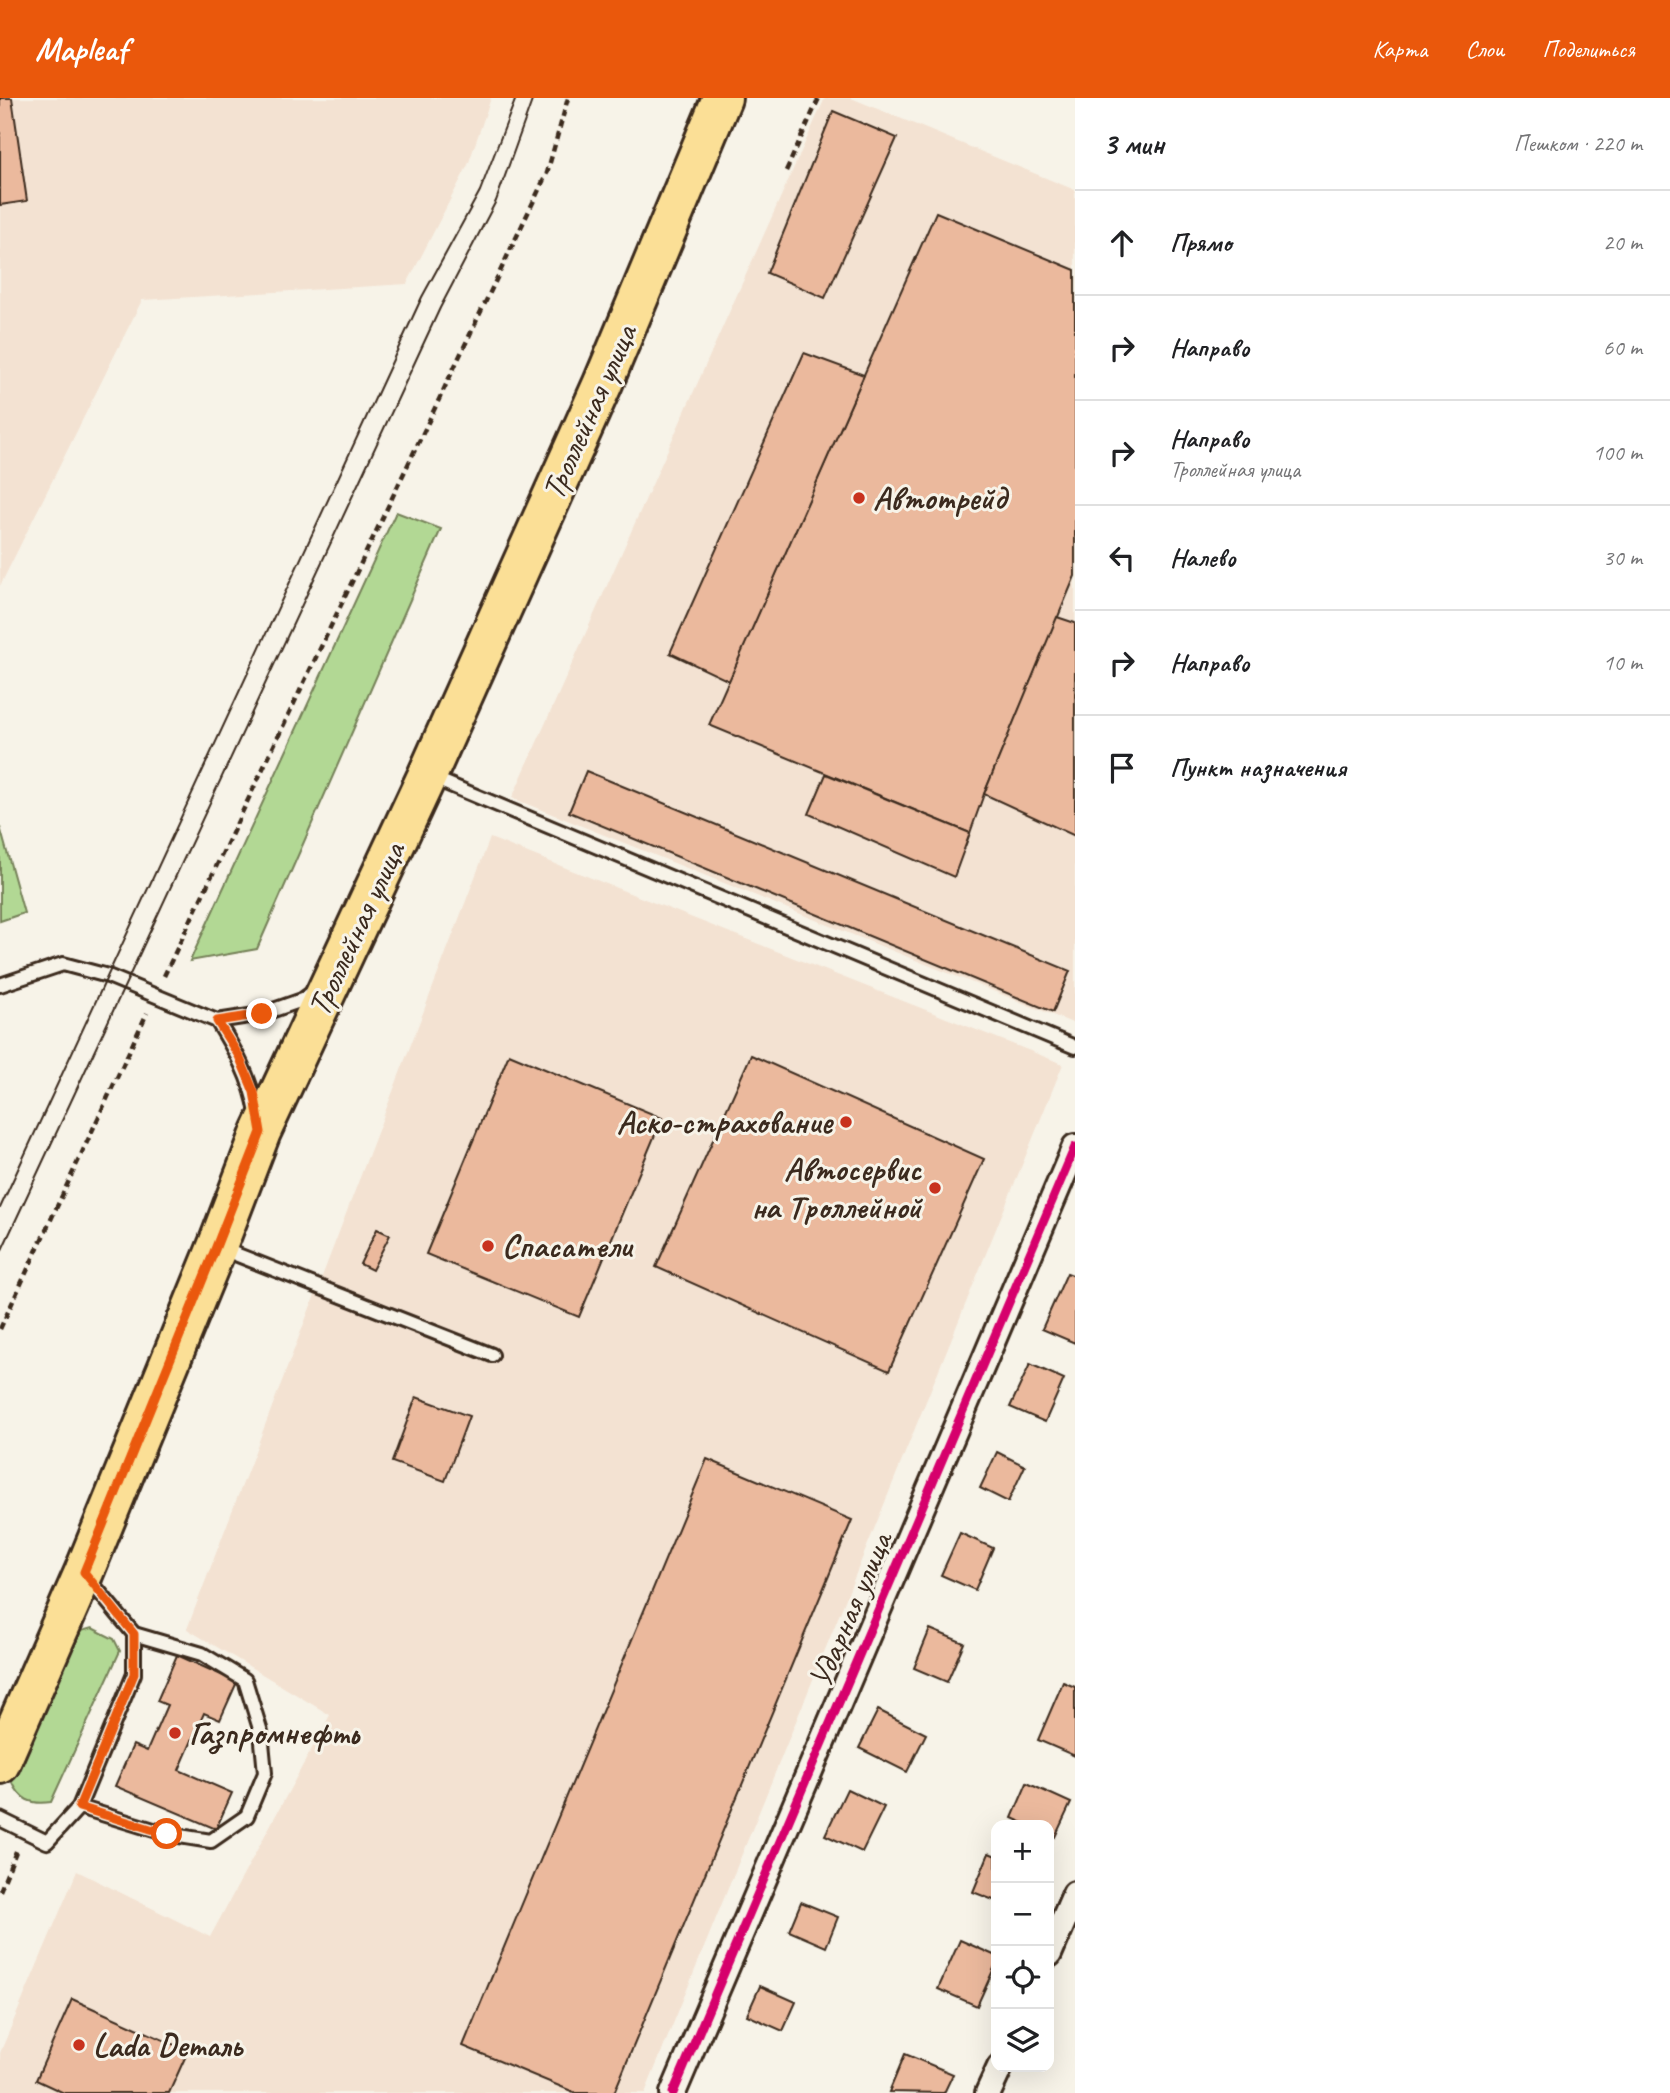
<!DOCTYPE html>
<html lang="ru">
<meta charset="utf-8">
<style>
:root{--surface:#fff;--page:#f6f6f6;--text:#202124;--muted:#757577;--line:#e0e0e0;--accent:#ea580c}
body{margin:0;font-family:Caveat,sans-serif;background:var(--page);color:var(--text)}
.controls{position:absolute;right:21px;bottom:21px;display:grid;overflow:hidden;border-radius:14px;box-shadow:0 7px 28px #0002}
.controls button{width:63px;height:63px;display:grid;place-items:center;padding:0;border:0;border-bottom:2px solid var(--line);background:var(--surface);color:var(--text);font:35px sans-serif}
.stop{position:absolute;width:21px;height:21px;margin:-16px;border:5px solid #ea580c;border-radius:50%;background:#fff}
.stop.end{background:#ea580c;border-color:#fff;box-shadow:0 2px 7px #0008}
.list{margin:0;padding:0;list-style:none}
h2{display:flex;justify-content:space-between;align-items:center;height:91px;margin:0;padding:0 28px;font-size:30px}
h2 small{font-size:23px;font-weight:400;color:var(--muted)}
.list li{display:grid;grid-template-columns:46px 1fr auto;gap:21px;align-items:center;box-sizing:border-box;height:105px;padding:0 28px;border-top:2px solid var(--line)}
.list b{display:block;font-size:26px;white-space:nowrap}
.list p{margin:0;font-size:23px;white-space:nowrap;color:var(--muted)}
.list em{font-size:23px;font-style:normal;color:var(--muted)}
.icon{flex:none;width:38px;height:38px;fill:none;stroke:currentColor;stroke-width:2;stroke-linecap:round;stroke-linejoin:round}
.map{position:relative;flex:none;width:1075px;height:1995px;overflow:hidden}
header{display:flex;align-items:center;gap:42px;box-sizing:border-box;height:98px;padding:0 35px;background:var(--accent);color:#fff}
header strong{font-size:33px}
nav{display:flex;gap:38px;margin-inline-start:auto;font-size:24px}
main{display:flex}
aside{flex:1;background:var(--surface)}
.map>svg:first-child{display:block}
.built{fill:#f3e2d2}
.green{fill:#b2d894;stroke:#768159;stroke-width:2}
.building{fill:#ebb99d;stroke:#3b2a1e;stroke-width:2}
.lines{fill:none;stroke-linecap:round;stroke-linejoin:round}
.service-casing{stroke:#3b2a1e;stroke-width:18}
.minor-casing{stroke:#3b2a1e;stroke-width:30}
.primary-casing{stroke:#3b2a1e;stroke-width:44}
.path{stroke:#3b2a1e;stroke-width:4.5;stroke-dasharray:7 5;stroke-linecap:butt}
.service{stroke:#f7f3e8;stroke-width:12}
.minor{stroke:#f7f3e8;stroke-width:24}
.primary{stroke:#fbdf96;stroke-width:38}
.tram{stroke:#3b2a1e;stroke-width:2}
.cycleway-casing{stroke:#f7f3e8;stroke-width:13}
.cycleway{stroke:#d6006c;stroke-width:9}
.route{stroke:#ea580c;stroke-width:9}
.poi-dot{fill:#c8321e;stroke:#f7f3e8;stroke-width:2.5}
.labels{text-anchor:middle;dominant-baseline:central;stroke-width:6;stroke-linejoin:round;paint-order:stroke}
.street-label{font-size:33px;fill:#3b2a1e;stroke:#f7f3e8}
.poi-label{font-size:33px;font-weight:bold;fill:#3b2a1e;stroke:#f7f3e8;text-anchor:start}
</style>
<header>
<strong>Mapleaf</strong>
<nav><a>Карта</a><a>Слои</a><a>Поделиться</a></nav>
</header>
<main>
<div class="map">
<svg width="1075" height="1995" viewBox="0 0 1075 1995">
<rect width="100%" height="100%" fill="#f7f3e8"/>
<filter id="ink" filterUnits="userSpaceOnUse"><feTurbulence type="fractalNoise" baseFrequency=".0143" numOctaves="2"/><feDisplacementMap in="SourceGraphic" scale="14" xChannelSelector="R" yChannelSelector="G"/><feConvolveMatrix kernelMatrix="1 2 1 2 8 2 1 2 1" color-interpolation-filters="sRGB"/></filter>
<g filter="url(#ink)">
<g class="built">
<path d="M0,0H491L468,67L407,186L142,202L0,488Z"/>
<path d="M825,0H851L1075,92V926L512,700Z"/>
<path d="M490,740L1063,966L645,1995H0V1955L77,1773L210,1839L330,1617L187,1531Z"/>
</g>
<g class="green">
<path d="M396,414L441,431L257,851L190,863Z"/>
<path d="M0,729L24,815L0,823Z"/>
<path d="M92,1530L114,1541L120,1553L51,1704C31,1707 20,1702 12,1683L78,1534Z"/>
</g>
<g class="building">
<path d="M0,0H12L27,103L0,107Z"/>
<path d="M833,13L897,40L825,200L767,175Z"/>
<path d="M936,114L1075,172V478L984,696L970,735L709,627Z"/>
<path d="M804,255L864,277L729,583L670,555Z"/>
<path d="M1057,519L1075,525V738L984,696Z"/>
<path d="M586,673L1070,873L1053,914L569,714Z"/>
<path d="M826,676L970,735L954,779L809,716Z"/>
<path d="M509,956L662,1020L579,1219L426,1156Z"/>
<path d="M751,957L984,1061L889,1273L656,1169Z"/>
<path d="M377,1131L390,1137L372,1172L360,1166Z"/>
<path d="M1067,1175L1075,1178V1245L1042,1231Z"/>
<path d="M1030,1266L1064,1281L1045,1324L1010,1309Z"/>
<path d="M416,1299L469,1318L445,1383L392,1364Z"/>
<path d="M997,1354L1025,1368L1008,1404L980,1390Z"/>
<path d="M707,1361L852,1422L614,1995H576L463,1948Z"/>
<path d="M960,1435L993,1450L975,1492L941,1477Z"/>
<path d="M930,1531L964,1545L947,1584L914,1570Z"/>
<path d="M177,1557L237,1584L220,1622L204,1615L179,1672L232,1695L216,1731L115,1688L133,1647L147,1653L167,1607L157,1603Z"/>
<path d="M1063,1584L1075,1589V1658L1038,1642Z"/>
<path d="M878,1612L926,1636L907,1674L859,1650Z"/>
<path d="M1027,1685L1071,1705L1055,1739L1049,1736V1727H1028L1012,1720Z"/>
<path d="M847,1691L884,1709L862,1754L825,1737Z"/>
<path d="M989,1755L996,1758V1803L973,1794Z"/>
<path d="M801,1804L838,1819L826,1849L789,1833Z"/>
<path d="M960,1842L996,1858V1866L977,1908L938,1891Z"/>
<path d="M760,1888L796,1904L783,1933L747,1917Z"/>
<path d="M72,1901L188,1953L169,1995H64L36,1982Z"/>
<path d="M905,1956L953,1976L944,1995L889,1994Z"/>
</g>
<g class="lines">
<g class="service-casing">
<g id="service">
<path d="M431,679L1075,949"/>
<path d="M0,887L63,866L108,878L217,923L262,916L302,902L313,894"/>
<path d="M217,923C235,952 251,980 257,1015"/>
<path d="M220,1150L492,1257"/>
<path d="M79,1709L167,1736L211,1743L247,1718L265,1675L261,1634L245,1582L202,1556L134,1536"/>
<path d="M0,1721L47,1744L79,1709L134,1576V1536L87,1479"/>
</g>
</g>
<g class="minor-casing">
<g id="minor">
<path d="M1049,1856L1075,1796"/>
<path d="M673,1995L1075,1049"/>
<path d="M988,1995L1000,1969"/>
</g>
</g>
<g class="primary-casing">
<path id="primary" d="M0,1666L84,1474L217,1149L261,1034L427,678L603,285L722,0"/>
</g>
<g class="path">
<path d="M786,73L819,0"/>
<path d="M164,878L547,75L568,0"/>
<path d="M0,1231L147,915"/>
<path d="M0,1793L17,1751"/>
</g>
<use href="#service" class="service"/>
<use href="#minor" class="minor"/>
<use href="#primary" class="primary"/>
<g class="tram">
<path d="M0,1110L422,199L480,93L516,0"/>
<path d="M0,1156L440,210L496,103L533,0"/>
</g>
<g class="cycleway-casing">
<path id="cycleway" d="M673,1995L1075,1049"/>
</g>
<use href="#cycleway" class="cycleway"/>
</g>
</g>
<g class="lines" filter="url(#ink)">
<path class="route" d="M167,1736L79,1709L134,1576V1536L84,1474L216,1149L261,1034L254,994L239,958L217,923L262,916"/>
</g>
<g class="poi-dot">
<circle cx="859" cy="400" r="7"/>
<circle cx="846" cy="1024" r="7"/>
<circle cx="935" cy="1090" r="7"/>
<circle cx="488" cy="1148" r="7"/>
<circle cx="175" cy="1635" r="7"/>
<circle cx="79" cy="1947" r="7"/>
</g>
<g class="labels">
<g class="street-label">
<text transform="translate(589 314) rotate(-66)">Троллейная улица</text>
<text transform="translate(356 831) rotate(-65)">Троллейная улица</text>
<text transform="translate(850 1512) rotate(-67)">Ударная улица</text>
</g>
<g class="poi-label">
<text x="873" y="400">Автотрейд</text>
<text x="832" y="1024" text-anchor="end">Аско-страхование</text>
<text x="921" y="1071" text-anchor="end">Автосервис<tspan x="921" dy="38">на Троллейной</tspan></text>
<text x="502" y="1148">Спасатели</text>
<text x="189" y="1635">Газпромнефть</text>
<text x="93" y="1947">Lada Dеталь</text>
</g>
</g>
</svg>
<div class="controls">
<button>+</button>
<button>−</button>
<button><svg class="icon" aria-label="locate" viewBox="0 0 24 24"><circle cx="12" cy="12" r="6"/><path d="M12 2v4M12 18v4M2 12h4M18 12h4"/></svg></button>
<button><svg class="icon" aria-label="layers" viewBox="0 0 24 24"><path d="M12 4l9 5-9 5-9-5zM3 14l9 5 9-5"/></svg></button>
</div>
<div class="stop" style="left:167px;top:1736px"></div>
<div class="stop end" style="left:262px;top:916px"></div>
</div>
<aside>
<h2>3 мин<small>Пешком · 220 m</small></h2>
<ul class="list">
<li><svg class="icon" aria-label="ahead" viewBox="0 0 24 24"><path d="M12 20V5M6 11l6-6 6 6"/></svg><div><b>Прямо</b></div><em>20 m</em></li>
<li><svg class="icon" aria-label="right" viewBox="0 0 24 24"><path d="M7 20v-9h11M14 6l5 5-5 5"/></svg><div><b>Направо</b></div><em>60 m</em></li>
<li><svg class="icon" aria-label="right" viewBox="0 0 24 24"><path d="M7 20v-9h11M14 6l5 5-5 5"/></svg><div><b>Направо</b><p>Троллейная улица</p></div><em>100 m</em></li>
<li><svg class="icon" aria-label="left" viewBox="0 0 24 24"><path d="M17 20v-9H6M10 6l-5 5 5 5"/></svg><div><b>Налево</b></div><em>30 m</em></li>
<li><svg class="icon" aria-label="right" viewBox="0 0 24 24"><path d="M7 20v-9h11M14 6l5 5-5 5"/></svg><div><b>Направо</b></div><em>10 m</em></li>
<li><svg class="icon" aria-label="arrive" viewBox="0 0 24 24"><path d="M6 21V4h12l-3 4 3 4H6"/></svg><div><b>Пункт назначения</b></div></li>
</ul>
</aside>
</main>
